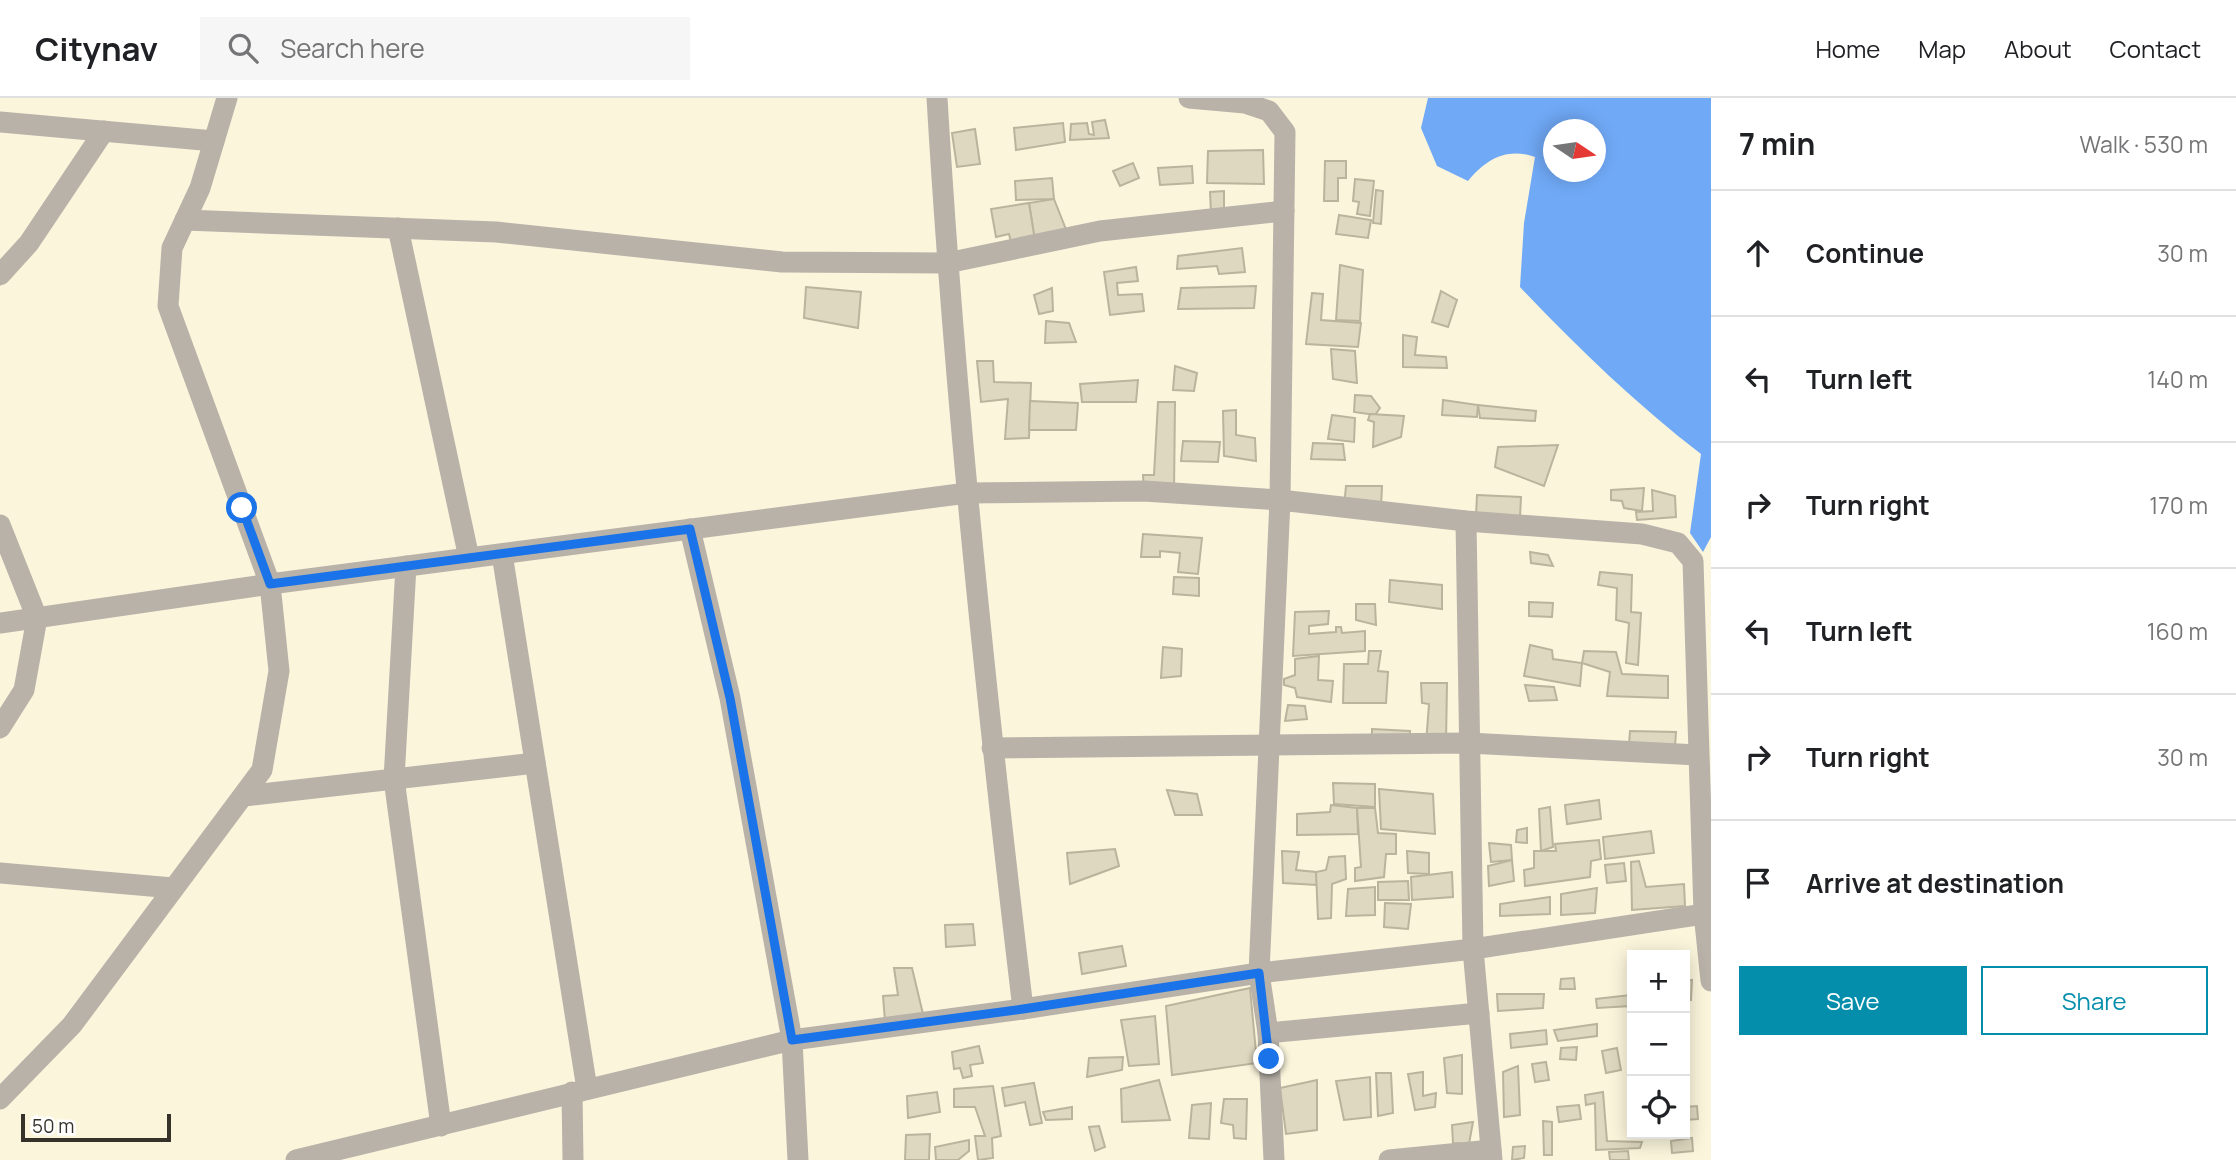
<!DOCTYPE html>
<meta charset="utf-8">
<style>
:root{--surface:#fff;--page:#f6f6f6;--text:#202124;--muted:#757577;--line:#e0e0e0;--accent:#058eac}
body{margin:0;font-family:Manrope,sans-serif;background:var(--page);color:var(--text)}
.controls{position:absolute;right:21px;bottom:21px;display:grid;overflow:hidden;border-radius:0px;box-shadow:0 4px 18px #0003}
.controls button{width:63px;height:63px;display:grid;place-items:center;padding:0;border:0;border-bottom:2px solid var(--line);background:var(--surface);color:var(--text);font:35px sans-serif}
.compass{position:absolute;left:1543px;top:21px;width:63px;height:63px;border-radius:50%;background:var(--surface);box-shadow:0 4px 18px #0003;rotate:103deg}
.scale{position:absolute;left:21px;bottom:18px;width:150px;box-sizing:border-box;padding-left:7px;border:4px solid #353229;border-top:0;font-size:19px;line-height:24px;white-space:nowrap;color:#353229;-webkit-text-stroke:5px #fff;paint-order:stroke}
.stop{position:absolute;width:21px;height:21px;margin:-16px;border:5px solid #1a73e8;border-radius:50%;background:#fff}
.stop.end{background:#1a73e8;border-color:#fff;box-shadow:0 2px 7px #0008}
.list{margin:0;padding:0;list-style:none}
h2{display:flex;justify-content:space-between;align-items:center;height:91px;margin:0;padding:0 28px;font-size:30px}
h2 small{font-size:23px;font-weight:400;color:var(--muted)}
.list li{display:grid;grid-template-columns:46px 1fr auto;gap:21px;align-items:center;box-sizing:border-box;height:126px;padding:0 28px;border-top:2px solid var(--line)}
.list b{display:block;font-size:26px;white-space:nowrap}
.list em{font-size:23px;font-style:normal;color:var(--muted)}
.actions{display:flex;gap:14px;padding:21px 28px}
.actions a{flex:1;padding:16px 0;border:2px solid var(--accent);border-radius:0px;text-align:center;font-size:24px;color:var(--accent)}
.actions .main{background:var(--accent);color:#fff}
.icon{flex:none;width:38px;height:38px;fill:none;stroke:currentColor;stroke-width:2;stroke-linecap:round;stroke-linejoin:round}
.map{position:relative;flex:none;width:1711px;height:1062px;overflow:hidden}
header{display:flex;align-items:center;gap:42px;box-sizing:border-box;height:98px;padding:0 35px;background:var(--surface);border-bottom:2px solid var(--line)}
header strong{font-size:33px}
nav{display:flex;gap:38px;margin-inline-start:auto;font-size:24px}
.search{width:490px;height:63px;background:var(--page);display:flex;align-items:center;gap:18px;box-sizing:border-box;padding:0 24px;border-radius:0px;color:var(--muted);font-size:26px}
main{display:flex}
aside{flex:1;background:var(--surface)}
.map>svg:first-child{display:block}
.water{fill:#70a9f6;fill-rule:evenodd}
.building{fill:#ded8c0;stroke:#bab49d;stroke-width:2}
.lines{fill:none;stroke-linecap:round;stroke-linejoin:round}
.minor{stroke:#b8b2a9;stroke-width:21}
.route{stroke:#1a73e8;stroke-width:9}
</style>
<header>
<strong>Citynav</strong>
<div class="search"><svg class="icon" aria-label="search" viewBox="0 0 24 24"><circle cx="10" cy="10" r="6"/><path d="M15 15l6 6"/></svg>Search here</div>
<nav><a>Home</a><a>Map</a><a>About</a><a>Contact</a></nav>
</header>
<main>
<div class="map">
<svg width="1711" height="1062" viewBox="0 0 1711 1062">
<rect width="100%" height="100%" fill="#fbf5dc"/>
<path class="water" d="M1428,0H1711V439L1703,454L1690,435L1701,356C1635,305 1577,249 1520,189L1524,125L1535,59C1507,49 1486,61 1468,83L1437,68L1421,30ZM1554,32H1596V74H1554Z"/>
<g class="building">
<path d="M1105,22L1109,40L1070,42L1071,26L1087,25L1089,36L1094,37L1092,24Z"/>
<path d="M1063,25L1065,44L1016,52L1014,30Z"/>
<path d="M975,31L980,66L957,69L952,35Z"/>
<path d="M1263,52L1264,86L1207,85L1208,53Z"/>
<path d="M1325,63H1346V80H1338V103H1324Z"/>
<path d="M1133,65L1139,80L1120,88L1113,73Z"/>
<path d="M1192,68L1193,85L1160,87L1158,70Z"/>
<path d="M1052,80L1054,101L1016,102L1015,83Z"/>
<path d="M1355,81L1374,83L1370,118L1357,116L1359,104L1353,103Z"/>
<path d="M1376,92L1383,93L1381,126L1373,125Z"/>
<path d="M1224,93V115L1211,116L1210,94Z"/>
<path d="M1054,101L1067,134L1035,143L1029,105Z"/>
<path d="M1029,105L1035,143L1012,148L1009,136L996,139L991,111Z"/>
<path d="M1339,117L1371,122L1368,140L1336,136Z"/>
<path d="M1242,150L1245,174L1219,176L1217,168L1177,171L1178,158Z"/>
<path d="M1340,167L1363,172L1360,223L1336,222Z"/>
<path d="M1136,169L1138,183L1117,185L1118,197L1142,196L1144,213L1110,217L1104,174Z"/>
<path d="M1256,188L1254,210L1178,211L1181,190Z"/>
<path d="M806,189L861,194L858,230L804,220Z"/>
<path d="M1052,190L1053,213L1039,216L1034,197Z"/>
<path d="M1441,193L1457,202L1448,229L1432,224Z"/>
<path d="M1312,195L1323,196L1321,222L1361,225L1358,249L1306,246Z"/>
<path d="M1046,223L1069,225L1076,244L1045,245Z"/>
<path d="M1403,237L1417,239L1415,257L1446,259L1447,270L1403,269Z"/>
<path d="M1331,251L1355,253L1357,285L1333,281Z"/>
<path d="M977,263H993L994,284L1031,285L1029,340L1005,341L1008,301L981,304Z"/>
<path d="M1175,268L1197,275L1194,293L1173,292Z"/>
<path d="M1138,282L1136,304H1082L1080,286Z"/>
<path d="M1355,297L1371,298L1380,310L1375,317L1354,314Z"/>
<path d="M1443,302L1478,307L1477,319L1442,317Z"/>
<path d="M1030,303L1078,305L1076,332H1029Z"/>
<path d="M1158,304H1175L1174,395L1144,393L1143,377H1154Z"/>
<path d="M1478,307L1536,313L1535,323L1480,320Z"/>
<path d="M1236,312V337L1255,340L1256,363L1224,358L1223,313Z"/>
<path d="M1370,316L1404,318L1401,339L1373,349L1374,324L1368,322Z"/>
<path d="M1332,317L1355,320L1354,344L1328,341Z"/>
<path d="M1183,343L1220,344L1218,364L1181,363Z"/>
<path d="M1313,345L1343,346L1345,362L1311,361Z"/>
<path d="M1558,347L1544,388L1495,369L1498,349Z"/>
<path d="M1346,388H1382L1381,409H1344Z"/>
<path d="M1644,390L1642,413L1624,410L1622,403L1611,402V392Z"/>
<path d="M1652,392L1675,398L1676,419L1637,422L1636,414L1653,413Z"/>
<path d="M1477,397L1521,399L1520,419L1476,418Z"/>
<path d="M1143,436L1202,440L1198,476L1178,474L1180,455L1160,453V459H1141Z"/>
<path d="M1530,454L1548,457L1553,468L1531,465Z"/>
<path d="M1600,474L1632,477L1631,514L1641,515L1638,567L1626,565L1629,525L1616,522L1617,490L1598,487Z"/>
<path d="M1174,479L1199,480V498L1173,496Z"/>
<path d="M1390,482L1442,487V511L1389,504Z"/>
<path d="M1529,504L1553,505L1552,519L1529,518Z"/>
<path d="M1356,506H1375L1376,527L1356,522Z"/>
<path d="M1329,513L1328,526L1309,528V536L1336,534V529H1341L1342,535L1365,533V553L1293,558L1295,514Z"/>
<path d="M1530,547L1552,552L1553,561L1582,565L1580,588L1524,578Z"/>
<path d="M1163,549L1182,551L1181,578L1161,580Z"/>
<path d="M1369,553H1381L1378,573L1388,574L1386,605H1343L1344,566H1368Z"/>
<path d="M1584,553L1616,554L1622,576L1668,578V600L1607,598L1610,574L1582,565Z"/>
<path d="M1319,558L1318,582L1333,583L1331,604L1297,599L1295,590L1284,587V581L1295,577V561Z"/>
<path d="M1421,585H1447L1446,645L1426,646L1429,606L1422,605Z"/>
<path d="M1525,587L1554,589L1557,602L1529,603Z"/>
<path d="M1288,607L1305,608L1307,621L1285,623Z"/>
<path d="M1372,631L1410,633V646L1372,647Z"/>
<path d="M1630,633L1676,634L1675,648L1629,646Z"/>
<path d="M1333,685L1375,686V709L1334,706Z"/>
<path d="M1379,691L1433,696L1435,736L1381,731Z"/>
<path d="M1167,692L1197,696L1202,717H1175Z"/>
<path d="M1599,702L1601,721L1567,726L1565,707Z"/>
<path d="M1331,707L1357,710L1358,736L1297,737V716L1330,714Z"/>
<path d="M1550,709L1553,749L1541,753L1539,711Z"/>
<path d="M1357,710H1375L1378,735L1396,736V756H1386L1384,779L1355,783V770L1361,769Z"/>
<path d="M1527,730V745L1516,744L1517,732Z"/>
<path d="M1651,733L1654,755L1605,761L1603,739Z"/>
<path d="M1599,742L1601,761L1591,763L1590,779L1525,788L1524,772L1534,770V753H1556L1555,746Z"/>
<path d="M1489,745L1511,747L1512,762L1491,764Z"/>
<path d="M1115,751L1119,768L1070,786L1067,755Z"/>
<path d="M1282,753L1299,754L1296,772L1316,774L1317,787L1283,785Z"/>
<path d="M1407,753L1429,755V776L1408,775Z"/>
<path d="M1345,758L1346,781L1332,786L1331,820L1318,821L1316,774L1326,772L1329,759Z"/>
<path d="M1512,762L1514,783L1489,788L1488,768Z"/>
<path d="M1639,763L1646,789L1684,786L1685,808L1632,812L1631,764Z"/>
<path d="M1624,765L1626,783L1607,785L1605,767Z"/>
<path d="M1452,774L1453,799L1412,802L1411,779Z"/>
<path d="M1408,783L1409,802H1378V784Z"/>
<path d="M1375,789V817L1346,818L1348,791Z"/>
<path d="M1597,790L1595,815L1561,817V796Z"/>
<path d="M1550,799V816L1500,818V806Z"/>
<path d="M1385,805L1411,806L1408,831L1384,829Z"/>
<path d="M973,826L975,847L946,849L945,827Z"/>
<path d="M1122,848L1126,868L1082,876L1079,855Z"/>
<path d="M894,870H912L923,916L885,923L883,898L898,897Z"/>
<path d="M1574,880L1575,891H1560L1561,881Z"/>
<path d="M1692,882L1691,902H1685V883Z"/>
<path d="M1250,890L1257,965L1172,977L1166,908Z"/>
<path d="M1497,896H1544L1543,910L1498,913Z"/>
<path d="M1630,897L1631,908L1597,910L1596,901Z"/>
<path d="M1155,918L1159,966L1129,968L1121,922Z"/>
<path d="M1597,926V938L1558,943L1554,932Z"/>
<path d="M1546,932L1547,946L1511,950L1510,936Z"/>
<path d="M979,948L983,965L970,967L972,978L963,980L960,970L954,971L952,954Z"/>
<path d="M1577,949L1576,962L1560,961L1561,950Z"/>
<path d="M1617,950L1621,972L1606,975L1602,953Z"/>
<path d="M1462,957V996L1447,995L1444,960Z"/>
<path d="M1123,959L1122,972L1087,979L1089,960Z"/>
<path d="M1546,964L1549,982L1535,984L1532,966Z"/>
<path d="M1518,968L1520,1017L1504,1019L1503,974Z"/>
<path d="M1423,974V998L1436,995L1435,1009L1415,1012L1408,976Z"/>
<path d="M1376,975H1391L1393,1015L1378,1018Z"/>
<path d="M1370,979L1371,1019L1344,1022L1336,983Z"/>
<path d="M1159,982L1170,1022L1122,1024L1121,991Z"/>
<path d="M1317,982V1032L1286,1036L1280,990Z"/>
<path d="M1034,985L1042,1025L1030,1027L1025,1004L1005,1008L1002,990Z"/>
<path d="M993,988L1001,1038L992,1040L993,1060L978,1062L975,1038H985L975,1009H954V991Z"/>
<path d="M937,994L940,1014L908,1020L907,998Z"/>
<path d="M1603,994L1607,1043L1642,1044L1640,1050L1596,1052L1595,1005L1586,1007L1585,997Z"/>
<path d="M1224,1001H1247L1246,1041L1234,1040L1233,1027L1221,1025Z"/>
<path d="M1211,1005L1209,1041L1189,1040L1192,1007Z"/>
<path d="M1579,1007L1581,1021L1559,1024L1557,1009Z"/>
<path d="M1697,1008L1698,1021L1685,1022V1009Z"/>
<path d="M1072,1009V1021L1046,1022L1043,1014Z"/>
<path d="M1543,1023L1552,1024V1057H1544Z"/>
<path d="M1473,1024L1469,1046L1453,1045L1452,1027Z"/>
<path d="M1099,1028L1105,1049L1095,1053L1089,1029Z"/>
<path d="M930,1036L929,1062H905L906,1037Z"/>
<path d="M1692,1040L1693,1053L1672,1055L1671,1043Z"/>
<path d="M969,1042V1053L958,1062H936L935,1049Z"/>
<path d="M1525,1048L1524,1060L1512,1062L1513,1049Z"/>
<path d="M1628,1053L1629,1062H1610L1609,1054Z"/>
</g>
<g class="lines">
<g class="minor">
<path d="M937,0C955,305 987,608 1023,911"/>
<path d="M1189,0L1245,5L1269,13L1285,34L1280,402L1259,875L1268,935L1274,1062"/>
<path d="M0,24L214,43"/>
<path d="M185,122L496,134L782,164L947,165L1100,133L1284,113"/>
<path d="M398,130L469,460"/>
<path d="M0,177L29,145L104,33"/>
<path d="M1466,423L1473,851L1492,1062"/>
<path d="M0,427L37,520L24,592L0,630"/>
<path d="M690,431L730,600L792,942L798,1062"/>
<path d="M502,456L587,991"/>
<path d="M406,468L394,681L441,1028"/>
<path d="M0,525L270,486L967,395L1144,393L1280,402L1466,423L1642,436L1678,445L1693,463L1704,815L1711,883"/>
<path d="M992,650L1468,645L1698,657"/>
<path d="M244,698L535,665"/>
<path d="M0,775L173,790"/>
<path d="M1268,935L1479,915"/>
<path d="M572,994L573,1062"/>
<path d="M0,1001L72,927L262,672L279,573L270,486L168,208L172,150L200,90L227,0"/>
<path d="M296,1062L792,942L1023,911L1259,875L1473,851L1711,815"/>
<path d="M1389,1062L1491,1052"/>
</g>
</g>
<g class="lines">
<path class="route" d="M242,410L270,486L690,431L730,600L792,942L1023,911L1259,875L1269,961"/>
</g>
</svg>
<div class="controls">
<button>+</button>
<button>−</button>
<button><svg class="icon" aria-label="locate" viewBox="0 0 24 24"><circle cx="12" cy="12" r="6"/><path d="M12 2v4M12 18v4M2 12h4M18 12h4"/></svg></button>
</div>
<svg class="compass" viewBox="-18 -18 36 36"><path d="M0-13l5 13h-10z" fill="#e53935"/><path d="M0 13l5-13h-10z" fill="#757577"/></svg>
<div class="scale">50 m</div>
<div class="stop" style="left:242px;top:410px"></div>
<div class="stop end" style="left:1269px;top:961px"></div>
</div>
<aside>
<h2>7 min<small>Walk · 530 m</small></h2>
<ul class="list">
<li><svg class="icon" aria-label="ahead" viewBox="0 0 24 24"><path d="M12 20V5M6 11l6-6 6 6"/></svg><div><b>Continue</b></div><em>30 m</em></li>
<li><svg class="icon" aria-label="left" viewBox="0 0 24 24"><path d="M17 20v-9H6M10 6l-5 5 5 5"/></svg><div><b>Turn left</b></div><em>140 m</em></li>
<li><svg class="icon" aria-label="right" viewBox="0 0 24 24"><path d="M7 20v-9h11M14 6l5 5-5 5"/></svg><div><b>Turn right</b></div><em>170 m</em></li>
<li><svg class="icon" aria-label="left" viewBox="0 0 24 24"><path d="M17 20v-9H6M10 6l-5 5 5 5"/></svg><div><b>Turn left</b></div><em>160 m</em></li>
<li><svg class="icon" aria-label="right" viewBox="0 0 24 24"><path d="M7 20v-9h11M14 6l5 5-5 5"/></svg><div><b>Turn right</b></div><em>30 m</em></li>
<li><svg class="icon" aria-label="arrive" viewBox="0 0 24 24"><path d="M6 21V4h12l-3 4 3 4H6"/></svg><div><b>Arrive at destination</b></div></li>
</ul>
<div class="actions"><a class="main">Save</a><a>Share</a></div>
</aside>
</main>
